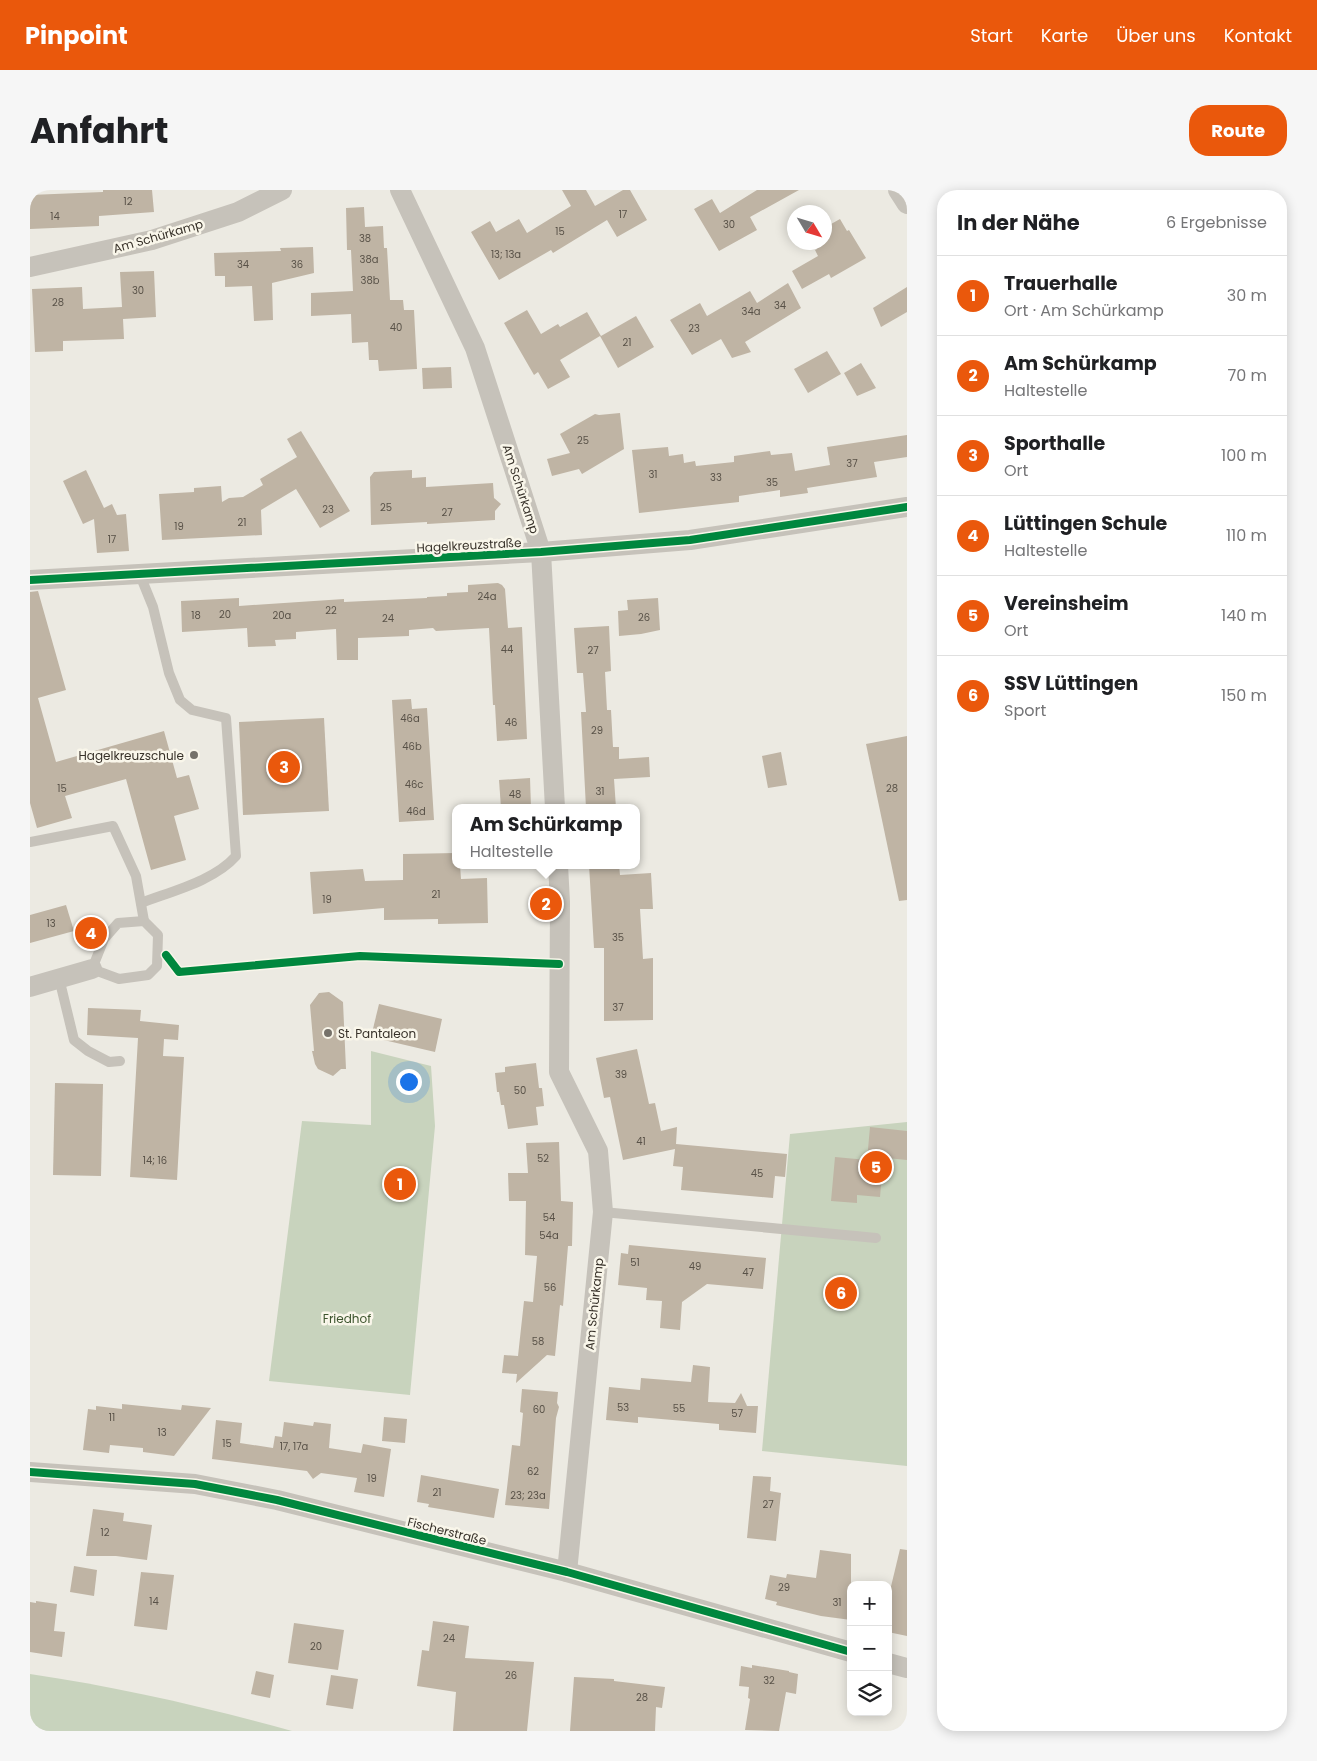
<!DOCTYPE html>
<html lang="de">
<meta charset="utf-8">
<style>
:root{--surface:#fff;--page:#f6f6f6;--text:#202124;--muted:#757577;--line:#e0e0e0;--accent:#ea580c}
body{margin:0;font-family:Poppins,sans-serif;background:var(--page);color:var(--text)}
.controls{position:absolute;right:15px;bottom:15px;display:grid;overflow:hidden;border-radius:10px;box-shadow:0 2px 12px #0003}
.controls button{width:45px;height:45px;display:grid;place-items:center;padding:0;border:0;border-bottom:1px solid var(--line);background:var(--surface);color:var(--text);font:25px sans-serif}
.compass{position:absolute;left:757px;top:15px;width:45px;height:45px;border-radius:50%;background:var(--surface);box-shadow:0 2px 12px #0003;rotate:128deg}
.you{position:absolute;left:378px;top:891px;width:18px;height:18px;margin:-12px;border:4px solid #fff;border-radius:50%;background:#1a73e8;box-shadow:0 0 0 8px #1a73e833}
.badge{display:grid;place-items:center;width:32px;height:32px;border-radius:50%;background:var(--accent);color:#fff;font-size:16px;font-weight:700}
.pin{position:absolute;translate:-50% -50%;border:2px solid #fff;box-shadow:0 1px 5px #0006}
.popup{position:absolute;left:422px;top:614px;width:188px;height:65px;box-sizing:border-box;display:grid;place-content:center;border-radius:10px;background:var(--surface);filter:drop-shadow(0 1px 4px #0005);font-size:16px;white-space:nowrap;color:var(--muted)}
.popup b{font-size:19px;color:var(--text)}
.popup::after{content:'';position:absolute;left:50%;top:100%;margin-left:-10px;border:10px solid transparent;border-top-color:var(--surface)}
.list{margin:0;padding:0;list-style:none}
h2{display:flex;justify-content:space-between;align-items:center;height:65px;margin:0;padding:0 20px;font-size:21px}
h2 small{font-size:16px;font-weight:400;color:var(--muted)}
.list li{display:grid;grid-template-columns:32px 1fr auto;gap:15px;align-items:center;box-sizing:border-box;height:80px;padding:0 20px;border-top:1px solid var(--line)}
.list b{display:block;font-size:19px;white-space:nowrap}
.list p{margin:0;font-size:16px;white-space:nowrap;color:var(--muted)}
.list em{font-size:16px;font-style:normal;color:var(--muted)}
.icon{flex:none;width:28px;height:28px;fill:none;stroke:currentColor;stroke-width:2;stroke-linecap:round;stroke-linejoin:round}
.map{position:relative;flex:none;width:877px;height:1541px;overflow:hidden;border-radius:20px}
header{display:flex;align-items:center;gap:30px;box-sizing:border-box;height:70px;padding:0 25px;background:var(--accent);color:#fff}
header strong{font-size:24px}
nav{display:flex;gap:28px;margin-inline-start:auto;font-size:18px}
.intro{display:flex;align-items:center;justify-content:space-between;box-sizing:border-box;height:120px;padding:0 30px}
h1{margin:0;font-size:35px}
.button{padding:12px 22px;border-radius:20px;background:var(--accent);color:#fff;font-size:18px;font-weight:700}
main{display:flex;gap:30px;padding:0 30px}
aside{flex:1;background:var(--surface);border-radius:20px;box-shadow:0 2px 12px #0003}
.map>svg:first-child{display:block}
.green{fill:#c8d3bd}
.building{fill:#bfb4a4}
.lines{fill:none;stroke-linecap:round;stroke-linejoin:round}
.service{stroke:#c6c2ba;stroke-width:10}
.minor{stroke:#c6c2ba;stroke-width:20}
.cycleway-casing{stroke:#f9f6ea;stroke-width:11}
.cycleway{stroke:#00873e;stroke-width:8}
.poi-dot{fill:#76726a;stroke:#f9f6ea;stroke-width:2}
.labels{text-anchor:middle;dominant-baseline:central;stroke-width:5;stroke-linejoin:round;paint-order:stroke}
.number-label{font-size:10px;fill:#595248}
.street-label{font-size:12px;fill:#373129;stroke:#f9f6ea}
.poi-label{font-size:12px;fill:#373129;stroke:#f9f6ea;text-anchor:end}
.park-label{font-size:12px;fill:#3c542d;stroke:#f9f6ea}
</style>
<header>
<strong>Pinpoint</strong>
<nav><a>Start</a><a>Karte</a><a>Über uns</a><a>Kontakt</a></nav>
</header>
<div class="intro"><h1>Anfahrt</h1><a class="button">Route</a></div>
<main>
<div class="map">
<svg width="877" height="1541" viewBox="0 0 877 1541">
<rect width="100%" height="100%" fill="#eceae2"/>
<g class="green">
<path d="M341,861L401,876L405,936L380,1205L239,1191L272,931L341,935Z"/>
<path d="M877,932V1276L732,1261L760,944Z"/>
<path d="M0,1484C88,1497 176,1517 262,1541H0Z"/>
</g>
<g class="building">
<path d="M73,0H122L124,22L69,26V36L0,39V5L73,2Z"/>
<path d="M532,0H556L565,16L593,0H600L617,30L587,47L577,30L523,63L521,60L469,90L441,42L460,31L466,42L489,29L497,43L541,16Z"/>
<path d="M727,0H769L720,27L727,40L689,61L664,19L682,9L690,23Z"/>
<path d="M334,17L335,37L353,36L354,58H357L360,110H373L374,120H384L387,179L349,181L348,170H339L338,152L322,153L321,124L281,126V103L323,101L321,60H317L316,18Z"/>
<path d="M810,29L817,41L819,40L836,68L801,88L799,84L772,99L762,81L788,66L785,60L787,59L783,52H794V38Z"/>
<path d="M283,57L284,83L242,93L243,130L224,131L222,96L195,97V86H185L184,63L251,61L250,58Z"/>
<path d="M124,81L126,127L93,129L94,149L33,151V161L5,162L2,99L52,97L53,119L92,117L90,82Z"/>
<path d="M758,93L771,118L715,152L721,162L702,168L691,149L662,165L640,130L670,113L677,126L720,101L727,113Z"/>
<path d="M877,97V122L851,137L843,118Z"/>
<path d="M497,120L511,144L528,134L530,137L557,122L571,146L606,126L624,157L588,178L570,146L530,170L540,187L518,199L508,182L504,185L474,133Z"/>
<path d="M797,161L811,184L778,203L764,179Z"/>
<path d="M831,173L846,198L827,206L814,183Z"/>
<path d="M421,177L422,198L393,199L392,178Z"/>
<path d="M590,223L594,259L552,284L549,279L522,286L517,269L540,263L530,244L565,224L569,225Z"/>
<path d="M271,241L320,321L290,338L266,299L231,320L232,345L132,350L129,304L164,302V298L191,296L192,312L199,308L213,307L233,295L230,289L267,267L257,249Z"/>
<path d="M877,245V267L844,272L847,287L777,298L778,303L750,307V300L709,306V312L609,323L602,260L638,257L639,266L653,264L654,273L665,271L666,276L704,272V266L740,261L741,265L762,263L765,281L800,275L797,257Z"/>
<path d="M56,280L74,318L82,314L87,325L96,324L99,361L67,363L64,329L53,334L33,291Z"/>
<path d="M382,280V288L396,287V297L463,293L464,308L471,314L465,321V330L397,334V332L341,335L340,287L344,282Z"/>
<path d="M468,393L472,395L475,399L478,438L492,437L497,549L467,551L465,515H463L459,438L406,441L403,438L379,440V446L328,448V470H307L306,439L266,442V449L245,450L246,456L218,457L217,438L152,442L151,411L209,408V416L314,409V412L397,408V407L417,406V403L438,402V395Z"/>
<path d="M8,401L36,500L8,508L26,572L134,541L147,588L159,585L169,619L144,626L156,670L121,680L96,589L35,606L42,628L7,638L0,613V402Z"/>
<path d="M628,408L630,440L611,444L589,446L588,421L598,420L597,410Z"/>
<path d="M579,436L581,481L575,482L577,520H581L583,557H589V569L619,567L620,587L584,589L586,618H556L551,522H556L553,483H547L544,438Z"/>
<path d="M381,509L382,519L397,518L404,630L369,632L362,510Z"/>
<path d="M294,528L299,621L213,625L209,532Z"/>
<path d="M877,546V710L869,711L836,554Z"/>
<path d="M751,562L757,595L738,598L732,566Z"/>
<path d="M500,588L501,618H471L469,590Z"/>
<path d="M426,663V675H430L431,689L457,688L458,733L408,734V729L354,730V718L283,724L280,682L333,679L335,691L373,690V664Z"/>
<path d="M559,675H589L590,685L621,683L623,719H610L613,769L623,768V830L574,831V758H564Z"/>
<path d="M36,715L44,741L0,753V725Z"/>
<path d="M299,802L313,812L316,879H311L303,886L288,879L285,874L282,861H284L280,815L289,803Z"/>
<path d="M349,814L412,829L405,862L341,847Z"/>
<path d="M58,818L111,820L110,831L149,835L148,850L134,849L133,866L154,867L147,990L100,987L108,848L57,845Z"/>
<path d="M607,859L619,914L625,913L631,941L647,937L646,954L757,964L755,987L745,986L743,1008L651,1000L653,977L643,976L645,959L593,970L580,907L574,908L566,868Z"/>
<path d="M506,873L509,898H512L514,916L506,917L508,935L478,939L474,915H471L469,902H467L465,883L475,882V877Z"/>
<path d="M25,893L73,894L71,986L23,985Z"/>
<path d="M840,937L877,941V970L857,968L855,984H852L850,1007L827,1005V1013L801,1011L805,967L837,970Z"/>
<path d="M529,952L531,1011L543,1012L542,1056H538L533,1116L530,1115L525,1166L517,1165L486,1193L487,1184L472,1183L474,1165L488,1166L494,1111L503,1112L507,1066L495,1065L496,1011H479L478,983H498L496,953Z"/>
<path d="M361,984L382,986L380,1005L359,1003Z"/>
<path d="M599,1055L736,1068L733,1099L677,1094L652,1112L650,1140L630,1138L632,1111L616,1110L617,1098L588,1095L591,1063L598,1064Z"/>
<path d="M663,1175L680,1177L678,1212L705,1213L711,1203L717,1216H728L726,1243L689,1240V1234L608,1227V1233L576,1230L579,1197L610,1200L611,1188L661,1192Z"/>
<path d="M492,1199L528,1202L527,1213L529,1217L526,1228L519,1319L475,1315L482,1255L490,1256L493,1223L490,1222Z"/>
<path d="M92,1214L151,1220L152,1215L181,1218L144,1266L113,1262V1258L80,1255L79,1263L53,1260L58,1219L66,1220V1216L92,1219Z"/>
<path d="M354,1227L377,1229L375,1253L352,1251Z"/>
<path d="M186,1230L212,1233L210,1253L243,1258L245,1246L252,1247L254,1232L283,1236L284,1232L301,1234L299,1258L331,1263L333,1254L361,1259L354,1307L324,1302L327,1288L291,1283L283,1289L277,1281L182,1269Z"/>
<path d="M391,1285L469,1299L464,1328L398,1317L399,1314L387,1312Z"/>
<path d="M723,1286L741,1287L740,1301L751,1303L746,1351L717,1348Z"/>
<path d="M63,1319L94,1323L93,1331L122,1335L117,1370L86,1366H56Z"/>
<path d="M870,1359L877,1360V1446L858,1442V1409Z"/>
<path d="M790,1360L821,1364V1430L791,1426L746,1415L747,1412L735,1409L740,1385L756,1388L757,1384L786,1388Z"/>
<path d="M44,1376L67,1380L64,1406L40,1402Z"/>
<path d="M111,1382L144,1385L137,1440L104,1436Z"/>
<path d="M6,1411L27,1414L24,1441L35,1442L32,1467L0,1462V1412L6,1413Z"/>
<path d="M403,1431L439,1436L435,1468L504,1472L497,1541H423L426,1502L387,1496L392,1460L399,1461Z"/>
<path d="M264,1433L314,1440L308,1480L258,1473Z"/>
<path d="M722,1475L759,1481V1482L768,1484L766,1504L756,1502L749,1541L715,1540L720,1509L718,1508L719,1497L709,1496L711,1476L722,1478Z"/>
<path d="M226,1481L244,1485L240,1508L221,1504Z"/>
<path d="M301,1485L328,1489L323,1519L296,1515Z"/>
<path d="M544,1487L584,1489V1491L635,1497L632,1518L626,1517L625,1541H540Z"/>
</g>
<g class="lines">
<g class="service">
<path d="M110,385L123,417L139,483L150,510L162,520L196,528L206,666C184,691 142,701 111,713"/>
<path d="M0,652L83,636L106,686L114,731"/>
<path d="M114,731L128,745L127,776L118,785L89,789L62,779L74,749L88,733Z"/>
<path d="M29,788L44,850L58,861L79,872L90,871"/>
<path d="M573,1022L846,1048"/>
</g>
<g class="minor">
<path d="M370,0L445,158L511,362L525,618"/>
<path d="M868,0L877,14"/>
<path d="M0,77L122,50L208,22L252,0"/>
<path d="M0,390L511,362L660,350L877,317"/>
<path d="M528,675L530,712L529,882L568,961L573,1022L537,1382"/>
<path d="M0,797L62,779"/>
<path d="M0,1282L165,1294L247,1310L537,1382L821,1462"/>
<path d="M858,1473L877,1478"/>
</g>
<g class="cycleway-casing">
<g id="cycleway">
<path d="M0,390L511,362L660,350L877,317"/>
<path d="M136,765L149,782L330,766L529,774"/>
<path d="M0,1282L165,1294L247,1310L537,1382L821,1462"/>
</g>
</g>
<use href="#cycleway" class="cycleway"/>
</g>
<g class="poi-dot">
<circle cx="164" cy="565" r="5"/>
<circle cx="298" cy="843" r="5"/>
</g>
<g class="labels">
<g class="number-label">
<text x="98" y="11">12</text>
<text x="593" y="24">17</text>
<text x="25" y="26">14</text>
<text x="699" y="34">30</text>
<text x="530" y="41">15</text>
<text x="335" y="48">38</text>
<text x="476" y="64">13; 13a</text>
<text x="339" y="69">38a</text>
<text x="213" y="74">34</text>
<text x="267" y="74">36</text>
<text x="340" y="90">38b</text>
<text x="108" y="100">30</text>
<text x="28" y="112">28</text>
<text x="750" y="115">34</text>
<text x="721" y="121">34a</text>
<text x="366" y="137">40</text>
<text x="664" y="138">23</text>
<text x="597" y="152">21</text>
<text x="553" y="250">25</text>
<text x="822" y="273">37</text>
<text x="623" y="284">31</text>
<text x="686" y="287">33</text>
<text x="742" y="292">35</text>
<text x="356" y="317">25</text>
<text x="298" y="319">23</text>
<text x="417" y="322">27</text>
<text x="212" y="332">21</text>
<text x="149" y="336">19</text>
<text x="82" y="349">17</text>
<text x="457" y="406">24a</text>
<text x="301" y="420">22</text>
<text x="195" y="424">20</text>
<text x="166" y="425">18</text>
<text x="252" y="425">20a</text>
<text x="614" y="427">26</text>
<text x="358" y="428">24</text>
<text x="477" y="459">44</text>
<text x="563" y="460">27</text>
<text x="380" y="528">46a</text>
<text x="481" y="532">46</text>
<text x="567" y="540">29</text>
<text x="382" y="556">46b</text>
<text x="384" y="594">46c</text>
<text x="32" y="598">15</text>
<text x="862" y="598">28</text>
<text x="570" y="601">31</text>
<text x="485" y="604">48</text>
<text x="386" y="621">46d</text>
<text x="406" y="704">21</text>
<text x="297" y="709">19</text>
<text x="21" y="733">13</text>
<text x="588" y="747">35</text>
<text x="588" y="817">37</text>
<text x="591" y="884">39</text>
<text x="490" y="900">50</text>
<text x="611" y="951">41</text>
<text x="513" y="968">52</text>
<text x="125" y="970">14; 16</text>
<text x="727" y="983">45</text>
<text x="519" y="1027">54</text>
<text x="519" y="1045">54a</text>
<text x="605" y="1072">51</text>
<text x="665" y="1076">49</text>
<text x="718" y="1082">47</text>
<text x="520" y="1097">56</text>
<text x="508" y="1151">58</text>
<text x="593" y="1217">53</text>
<text x="649" y="1218">55</text>
<text x="509" y="1219">60</text>
<text x="707" y="1223">57</text>
<text x="82" y="1227">11</text>
<text x="132" y="1242">13</text>
<text x="197" y="1253">15</text>
<text x="264" y="1256">17, 17a</text>
<text x="503" y="1281">62</text>
<text x="342" y="1288">19</text>
<text x="407" y="1302">21</text>
<text x="498" y="1305">23; 23a</text>
<text x="738" y="1314">27</text>
<text x="75" y="1342">12</text>
<text x="754" y="1397">29</text>
<text x="124" y="1411">14</text>
<text x="807" y="1412">31</text>
<text x="419" y="1448">24</text>
<text x="286" y="1456">20</text>
<text x="481" y="1485">26</text>
<text x="739" y="1490">32</text>
<text x="612" y="1507">28</text>
</g>
<g class="street-label">
<text transform="translate(128 46) rotate(-16)">Am Schürkamp</text>
<text transform="translate(491 299) rotate(72)">Am Schürkamp</text>
<text transform="translate(439 355) rotate(-3)">Hagelkreuzstraße</text>
<text transform="translate(564 1114) rotate(-84)">Am Schürkamp</text>
<text transform="translate(417 1341) rotate(14)">Fischerstraße</text>
</g>
<g class="poi-label">
<text x="154" y="565">Hagelkreuzschule</text>
<text x="308" y="843" text-anchor="start">St. Pantaleon</text>
</g>
<g class="park-label">
<text x="317" y="1128">Friedhof</text>
</g>
</g>
</svg>
<div class="controls">
<button>+</button>
<button>−</button>
<button><svg class="icon" aria-label="layers" viewBox="0 0 24 24"><path d="M12 4l9 5-9 5-9-5zM3 14l9 5 9-5"/></svg></button>
</div>
<svg class="compass" viewBox="-18 -18 36 36"><path d="M0-13l5 13h-10z" fill="#e53935"/><path d="M0 13l5-13h-10z" fill="#757577"/></svg>
<div class="you"></div>
<div class="pin badge" style="left:370px;top:994px">1</div>
<div class="pin badge" style="left:516px;top:714px">2</div>
<div class="popup"><b>Am Schürkamp</b>Haltestelle</div>
<div class="pin badge" style="left:254px;top:577px">3</div>
<div class="pin badge" style="left:61px;top:743px">4</div>
<div class="pin badge" style="left:846px;top:977px">5</div>
<div class="pin badge" style="left:811px;top:1103px">6</div>
</div>
<aside>
<h2>In der Nähe<small>6 Ergebnisse</small></h2>
<ul class="list">
<li><span class="badge">1</span><div><b>Trauerhalle</b><p>Ort · Am Schürkamp</p></div><em>30 m</em></li>
<li><span class="badge">2</span><div><b>Am Schürkamp</b><p>Haltestelle</p></div><em>70 m</em></li>
<li><span class="badge">3</span><div><b>Sporthalle</b><p>Ort</p></div><em>100 m</em></li>
<li><span class="badge">4</span><div><b>Lüttingen Schule</b><p>Haltestelle</p></div><em>110 m</em></li>
<li><span class="badge">5</span><div><b>Vereinsheim</b><p>Ort</p></div><em>140 m</em></li>
<li><span class="badge">6</span><div><b>SSV Lüttingen</b><p>Sport</p></div><em>150 m</em></li>
</ul>
</aside>
</main>
